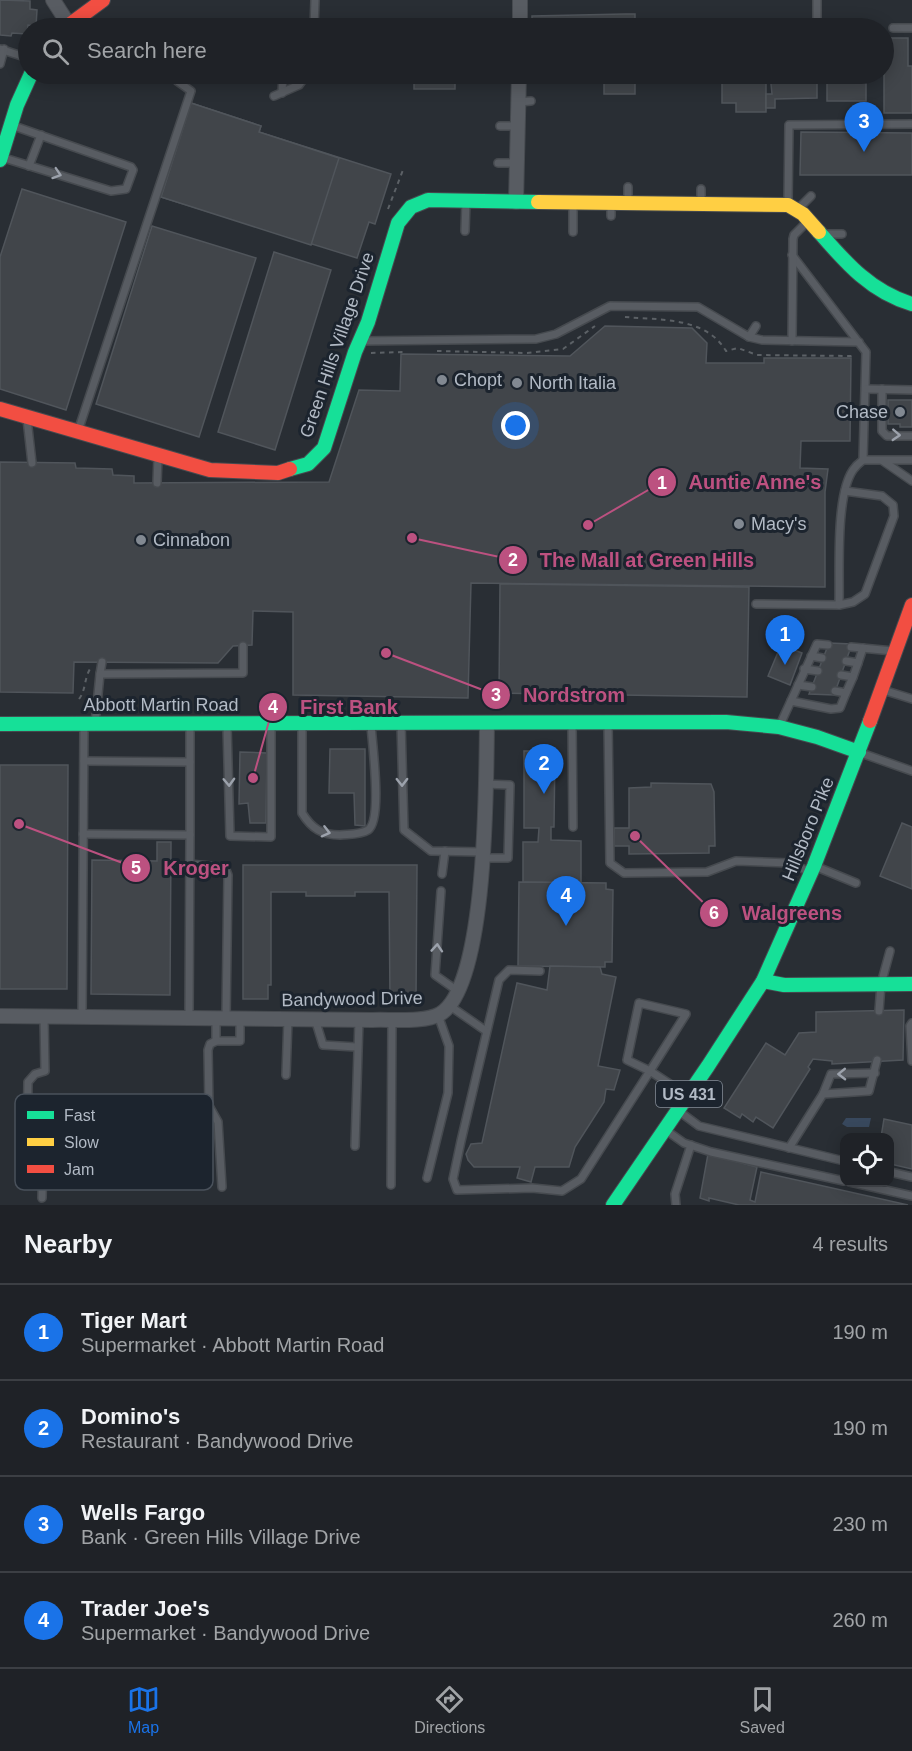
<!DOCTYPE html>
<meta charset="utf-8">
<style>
:root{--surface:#1f2227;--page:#2c2f33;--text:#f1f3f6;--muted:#a1a4a7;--line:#3c3f44;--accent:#1a73e8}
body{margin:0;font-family:Helvetica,sans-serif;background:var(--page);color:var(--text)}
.controls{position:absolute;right:18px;bottom:18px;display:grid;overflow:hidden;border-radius:12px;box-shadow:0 3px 15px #0003}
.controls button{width:54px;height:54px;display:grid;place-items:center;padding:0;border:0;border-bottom:2px solid var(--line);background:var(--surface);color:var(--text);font:30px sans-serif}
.you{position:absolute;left:516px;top:426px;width:21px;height:21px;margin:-15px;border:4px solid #fff;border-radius:50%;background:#1a73e8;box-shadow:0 0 0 9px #1a73e833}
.badge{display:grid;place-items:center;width:39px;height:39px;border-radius:50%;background:var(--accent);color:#fff;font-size:20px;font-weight:700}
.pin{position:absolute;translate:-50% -50px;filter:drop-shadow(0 2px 3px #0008)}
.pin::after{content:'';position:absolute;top:32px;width:21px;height:18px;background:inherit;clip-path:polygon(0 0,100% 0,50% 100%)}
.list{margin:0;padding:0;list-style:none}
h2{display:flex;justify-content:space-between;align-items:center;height:78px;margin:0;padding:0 24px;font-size:26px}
h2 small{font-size:20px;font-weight:400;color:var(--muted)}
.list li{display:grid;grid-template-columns:39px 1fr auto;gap:18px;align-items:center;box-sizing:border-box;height:96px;padding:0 24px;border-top:2px solid var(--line)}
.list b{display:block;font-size:22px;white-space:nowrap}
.list p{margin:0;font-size:20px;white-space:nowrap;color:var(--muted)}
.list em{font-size:20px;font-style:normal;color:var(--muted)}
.icon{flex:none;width:33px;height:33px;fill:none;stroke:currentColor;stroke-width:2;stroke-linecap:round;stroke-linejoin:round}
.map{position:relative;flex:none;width:912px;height:1205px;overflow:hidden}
.search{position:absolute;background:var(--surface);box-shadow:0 3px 15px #0003;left:18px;right:18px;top:18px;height:66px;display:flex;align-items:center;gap:15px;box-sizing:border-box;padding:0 21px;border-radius:33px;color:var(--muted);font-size:22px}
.sheet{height:462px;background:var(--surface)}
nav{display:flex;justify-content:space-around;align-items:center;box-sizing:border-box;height:84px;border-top:2px solid var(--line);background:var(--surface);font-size:16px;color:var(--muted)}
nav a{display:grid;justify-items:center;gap:3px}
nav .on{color:var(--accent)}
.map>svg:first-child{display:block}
.water{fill:#38485d}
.building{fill:#41454a;stroke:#50555b;stroke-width:1.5}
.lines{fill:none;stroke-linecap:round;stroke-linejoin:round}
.lane-casing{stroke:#464a4f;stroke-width:10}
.street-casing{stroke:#464a4f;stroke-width:16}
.fast-casing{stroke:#464a4f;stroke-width:16}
.slow-casing{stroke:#464a4f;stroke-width:16}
.jam-casing{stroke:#464a4f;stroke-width:16}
.path{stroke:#5c6166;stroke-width:2;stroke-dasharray:4.5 4.5;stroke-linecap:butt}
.lane{stroke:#585c62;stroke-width:7}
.street{stroke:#585c62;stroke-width:14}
.fast{stroke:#16e098;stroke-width:14}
.slow{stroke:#ffcf43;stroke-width:14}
.jam{stroke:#f24e42;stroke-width:14}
.oneway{stroke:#9ca2ac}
.poi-dot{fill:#828992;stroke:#1c242e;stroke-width:2}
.labels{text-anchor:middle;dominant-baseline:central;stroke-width:6;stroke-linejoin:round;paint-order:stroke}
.shield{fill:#1c242e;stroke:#858d98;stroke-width:1.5}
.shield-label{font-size:16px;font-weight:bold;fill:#b2bac5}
.street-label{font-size:18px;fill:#b2bac5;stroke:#1c242e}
.poi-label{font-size:18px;fill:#b2bac5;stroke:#1c242e;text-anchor:start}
.key{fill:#1c242e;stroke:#49515b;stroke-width:1.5}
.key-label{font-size:16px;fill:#b2bac5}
.leader{fill:none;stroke:#bc5180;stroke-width:2}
.callout-dot{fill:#bc5180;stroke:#1c242e;stroke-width:2}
.mark-label{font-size:18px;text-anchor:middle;font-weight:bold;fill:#fff}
.callout-label{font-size:20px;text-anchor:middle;font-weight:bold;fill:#bc5180;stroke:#1c242e;stroke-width:6;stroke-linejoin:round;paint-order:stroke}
</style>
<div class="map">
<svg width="912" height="1205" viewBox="0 0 912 1205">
<rect width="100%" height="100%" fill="#292e34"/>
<path class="water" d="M846,1118H871L869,1127H847L842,1124Z"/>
<g class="building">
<path d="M0,0L30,1V9L37,10L36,26L28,25L27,34L12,33L11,36L0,35Z"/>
<path d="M625,14H635V28H532V16Z"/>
<path d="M884,38H908V66H912V113H884Z"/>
<rect x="414" y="74" width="41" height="15"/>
<rect x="604" y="74" width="31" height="20"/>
<path d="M683,74H713V76L683,75Z"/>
<path d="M722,74H766V112H736V103H722Z"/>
<path d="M770,74H817V98L775,99V108H766V94H772Z"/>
<rect x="827" y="74" width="39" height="27"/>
<path d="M191,103L261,126L259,132L391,174L375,224L369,222L357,258L161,197Z"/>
<path d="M191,103L261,126L259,132L339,158L311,245L161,197Z"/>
<path d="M801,132L912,133V175H800Z"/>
<path d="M22,189L126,222L66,410L0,389V257Z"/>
<path d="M152,226L256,258L199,437L96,404Z"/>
<path d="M274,252L331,270L275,450L218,432Z"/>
<path d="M605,326L692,328L707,343L706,363H764V358H851L850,441H801L800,468L828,469L825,492V587L471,583L468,698L293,695V612L253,611L252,645L233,646L218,663L74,662L73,693L0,692V462L75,463L76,468L112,469L113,475L134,476V483L329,482L359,390L400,391L401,354L570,356Z"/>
<path d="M888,400H912V427H900V424H888Z"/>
<path d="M500,584L749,587L747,697L499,693Z"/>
<path d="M829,643L852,644L834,695L809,694Z"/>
<path d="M781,645L802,653L790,685L768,676Z"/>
<path d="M330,749H365V826L355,825L354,793H329Z"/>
<path d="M524,751H555L554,827H551V840L581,841V883L523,882V842H538L539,828H524Z"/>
<path d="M240,752L267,753L266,823H250L248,803L239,804Z"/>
<path d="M0,765H68L67,989H0Z"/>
<path d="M651,783L711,784L714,792L715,846H709V853L629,854V846H614V828H629V788L651,787Z"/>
<path d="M902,823L912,827V889L880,876Z"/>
<path d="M157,842H171L170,995L91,994L92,860L157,861Z"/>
<path d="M243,865H417L416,999H390L389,892H355V896H306V892H271V985H268V999H243Z"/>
<path d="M519,882L606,883V889L613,890L612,962H605V967L518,966Z"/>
<path d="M550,966L600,967L602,974L616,977L598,1066L620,1070L614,1090L606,1089L604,1102L575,1147L569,1167H535L531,1182L517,1178L520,1167H474L468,1160L466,1154L471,1144L482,1143L517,983L547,990Z"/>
<path d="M904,1010L903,1060L832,1064V1061L813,1059L808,1067L810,1069L773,1128L756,1117L753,1122L742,1114L740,1118L724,1108L766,1043L785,1055L799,1033L816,1032V1012Z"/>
<path d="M884,1119L912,1125V1169L890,1164V1138H879L881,1137Z"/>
<path d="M708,1154L757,1167L750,1200L755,1202L761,1172L908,1205H739L709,1198V1201L700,1198Z"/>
</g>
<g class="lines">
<g class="lane-casing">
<g id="lane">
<path d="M314,28L315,0"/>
<path d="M817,28V0"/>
<path d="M893,28H912"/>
<path d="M0,49L28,58"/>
<path d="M0,64L4,49"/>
<path d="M282,93L283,74"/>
<path d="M274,96L299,85L307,74"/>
<path d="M518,102L531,101"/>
<path d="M500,126H517"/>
<path d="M1,157L111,191L126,189L133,170L131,167L11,125"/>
<path d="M498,163H517"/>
<path d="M29,166L41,135"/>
<path d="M628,187V203"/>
<path d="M611,203V216"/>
<path d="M701,203V189"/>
<path d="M788,203L789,125L912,124"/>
<path d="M798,209L811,196"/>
<path d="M465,231L466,201"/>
<path d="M573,232V202"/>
<path d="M824,234H842"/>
<path d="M792,255L866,352L863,460"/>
<path d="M749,337L762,340L859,342"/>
<path d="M361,341L536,339L556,334L610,306L698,307L749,337L756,326"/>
<path d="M792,341L793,239L794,235L808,221"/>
<path d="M866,389L912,390"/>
<path d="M882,389V431L887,436H912"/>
<path d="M27,419L32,463"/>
<path d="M78,431L191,91L177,81V74"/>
<path d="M883,461L912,481"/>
<path d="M157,483L158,457"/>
<path d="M756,604L839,605C840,573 835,496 853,470C855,467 859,463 863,460H912"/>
<path d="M839,605L853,602L865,594L894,516L893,505L882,496L845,491"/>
<path d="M851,647L893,651"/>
<path d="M811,656L822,658"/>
<path d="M846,661L858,663L863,648"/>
<path d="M804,669L818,671"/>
<path d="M100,674L102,662"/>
<path d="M841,675L853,677L858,663"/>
<path d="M798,685L812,687"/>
<path d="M883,690L912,699"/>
<path d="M835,691L846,693L853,677"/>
<path d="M791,701L831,709L840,708L846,693"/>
<path d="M401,723L404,830L431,851L483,852"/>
<path d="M572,723L573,827"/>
<path d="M608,723L610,863L624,873L707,872L736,861L790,863L808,871"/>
<path d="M95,724L100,674L243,673V646"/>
<path d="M227,726L230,836L271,837V725"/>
<path d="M302,726V813C312,829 322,835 340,835C349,834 360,835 368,830C383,820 372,743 371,725"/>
<path d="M779,727L817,644L828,645"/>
<path d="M861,753L912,771"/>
<path d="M84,761L190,762"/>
<path d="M83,834L190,835V723"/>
<path d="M483,858H508L510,785L485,784"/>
<path d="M190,864L219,867L226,870L228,875L226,1018"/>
<path d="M817,867L856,883"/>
<path d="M442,874L445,851"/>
<path d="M441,891L435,975L459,992"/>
<path d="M540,971L509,970L499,980L461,1141L453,1179L457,1190L532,1188L562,1191L581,1179L650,1071L685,1094"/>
<path d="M639,1003L686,1014L650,1071L627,1060Z"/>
<path d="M450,1006L486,1031"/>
<path d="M879,1011L881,984L890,951"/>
<path d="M82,1017L84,726"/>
<path d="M189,1018L190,835"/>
<path d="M216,1018V1041H240V1019"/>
<path d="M315,1019L323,1045L356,1047"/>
<path d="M912,1023L910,1026L912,1061"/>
<path d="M216,1041L210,1044L208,1050L209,1106L218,1122L222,1187"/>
<path d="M286,1075L288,1019"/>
<path d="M823,1094L831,1074L875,1073"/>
<path d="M680,1112L699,1126L844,1161"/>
<path d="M667,1131L684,1143L711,1152L844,1181"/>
<path d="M355,1146L359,1020"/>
<path d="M789,1148L823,1094L869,1091L877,1060"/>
<path d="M890,1172L912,1177"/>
<path d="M427,1178L448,1093L449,1046L438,1015"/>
<path d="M850,1182L912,1196"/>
<path d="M391,1185L392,1019"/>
<path d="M42,1198L43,1152L27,1142L28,1082L35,1074L45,1071L44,1017"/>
<path d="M676,1205L675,1194L691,1145"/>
</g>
</g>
<g class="street-casing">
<g id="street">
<path d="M53,0L69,25"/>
<path d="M520,28V0"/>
<path d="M516,202L519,74"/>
<path d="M0,1016L372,1020C390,1019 424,1023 440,1014C488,986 486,778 487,723"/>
</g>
</g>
<g class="fast-casing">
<g id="fast">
<path d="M0,160L17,105L31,74"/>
<path d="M819,232C846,263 871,292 912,304"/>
<path d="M290,469L308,464L324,448L355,352L368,322L398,223L411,207L428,200L538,202"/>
<path d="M0,724L726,722L779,727L817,737L859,752"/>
<path d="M763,981L784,985L912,984"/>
<path d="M613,1205L708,1066L763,981L814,866L870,721"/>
</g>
</g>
<g class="slow-casing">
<path id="slow" d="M538,202L788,205L803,214L819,232"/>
</g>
<g class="jam-casing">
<g id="jam">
<path d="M65,28L103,0"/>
<path d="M0,409L210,470L278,473L290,469"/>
<path d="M870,721L912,605"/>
</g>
</g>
<g class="path">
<path d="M388,209L403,170"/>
<path d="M625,317C660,320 706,317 726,351L738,348L757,355L851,356L854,352"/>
<path d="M437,351L527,353L563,349L595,326"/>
<path d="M371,353L405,352"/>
<path d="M79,699C86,690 84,679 90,669"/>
</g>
<use href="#lane" class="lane"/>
<use href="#street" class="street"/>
<use href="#fast" class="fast"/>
<use href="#slow" class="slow"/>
<use href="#jam" class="jam"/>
</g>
<defs><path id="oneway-chevron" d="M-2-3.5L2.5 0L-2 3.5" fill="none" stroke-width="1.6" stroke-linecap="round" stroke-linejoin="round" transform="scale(1.5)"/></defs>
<g class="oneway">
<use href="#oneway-chevron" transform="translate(57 174) rotate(18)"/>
<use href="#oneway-chevron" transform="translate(896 435) rotate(3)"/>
<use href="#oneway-chevron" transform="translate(229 782) rotate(88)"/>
<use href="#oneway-chevron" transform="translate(402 782) rotate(89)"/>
<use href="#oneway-chevron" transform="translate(326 832) rotate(14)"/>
<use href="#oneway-chevron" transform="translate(437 948) rotate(-86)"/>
<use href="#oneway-chevron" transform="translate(842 1074) rotate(179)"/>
</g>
<g class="poi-dot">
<circle cx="442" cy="380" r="6"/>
<circle cx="517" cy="383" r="6"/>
<circle cx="900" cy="412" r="6"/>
<circle cx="739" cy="524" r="6"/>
<circle cx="141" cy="540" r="6"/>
</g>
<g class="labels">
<rect class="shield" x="656" y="1081" width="66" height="26" rx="4.5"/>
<g class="shield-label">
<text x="689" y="1094">US 431</text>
</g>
<g class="street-label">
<text transform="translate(337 345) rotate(-71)">Green Hills Village Drive</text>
<text x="161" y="705">Abbott Martin Road</text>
<text transform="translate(808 829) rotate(-68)">Hillsboro Pike</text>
<text transform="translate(352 999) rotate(-1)">Bandywood Drive</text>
</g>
<g class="poi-label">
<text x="454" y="380">Chopt</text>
<text x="529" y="383">North Italia</text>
<text x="888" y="412" text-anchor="end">Chase</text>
<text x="751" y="524">Macy's</text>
<text x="153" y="540">Cinnabon</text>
</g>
</g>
<rect x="15" y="1094" width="198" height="96" rx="9" class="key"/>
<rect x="27" y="1111" width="27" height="8" fill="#16e098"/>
<rect x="27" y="1138" width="27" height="8" fill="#ffcf43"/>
<rect x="27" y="1165" width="27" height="8" fill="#f24e42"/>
<g class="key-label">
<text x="64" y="1121">Fast</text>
<text x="64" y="1148">Slow</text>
<text x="64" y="1175">Jam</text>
</g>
<path class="leader" d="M588 525L662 482M412 538L513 560M386 653L496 695M253 778L273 707M19 824L136 868M635 836L714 913"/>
<g class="callout-dot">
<circle cx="588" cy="525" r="6"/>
<circle cx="412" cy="538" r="6"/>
<circle cx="386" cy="653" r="6"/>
<circle cx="253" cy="778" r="6"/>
<circle cx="19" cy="824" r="6"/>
<circle cx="635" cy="836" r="6"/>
<circle cx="662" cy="482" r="15"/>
<circle cx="513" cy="560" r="15"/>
<circle cx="496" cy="695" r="15"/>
<circle cx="273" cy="707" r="15"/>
<circle cx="136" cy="868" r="15"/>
<circle cx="714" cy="913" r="15"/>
</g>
<g class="mark-label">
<text x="662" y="489">1</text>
<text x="513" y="566">2</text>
<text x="496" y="701">3</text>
<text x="273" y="713">4</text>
<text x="136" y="874">5</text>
<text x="714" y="919">6</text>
</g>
<g class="callout-label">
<text x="755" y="489">Auntie Anne's</text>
<text x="647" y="567">The Mall at Green Hills</text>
<text x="574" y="702">Nordstrom</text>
<text x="349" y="714">First Bank</text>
<text x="196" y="875">Kroger</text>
<text x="792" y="920">Walgreens</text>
</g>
</svg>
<div class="controls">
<button><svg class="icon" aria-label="locate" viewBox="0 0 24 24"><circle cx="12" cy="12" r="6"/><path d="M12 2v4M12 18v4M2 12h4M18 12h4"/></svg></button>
</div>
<div class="you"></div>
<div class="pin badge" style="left:785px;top:665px">1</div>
<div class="pin badge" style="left:544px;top:794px">2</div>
<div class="pin badge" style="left:864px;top:152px">3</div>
<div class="pin badge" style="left:566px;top:926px">4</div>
<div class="search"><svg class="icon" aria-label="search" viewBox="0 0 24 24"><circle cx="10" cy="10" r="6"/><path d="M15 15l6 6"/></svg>Search here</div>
</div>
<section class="sheet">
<h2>Nearby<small>4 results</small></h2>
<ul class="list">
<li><span class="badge">1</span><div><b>Tiger Mart</b><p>Supermarket · Abbott Martin Road</p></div><em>190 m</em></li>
<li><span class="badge">2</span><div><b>Domino's</b><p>Restaurant · Bandywood Drive</p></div><em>190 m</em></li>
<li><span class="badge">3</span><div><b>Wells Fargo</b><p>Bank · Green Hills Village Drive</p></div><em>230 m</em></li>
<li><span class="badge">4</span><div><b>Trader Joe's</b><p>Supermarket · Bandywood Drive</p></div><em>260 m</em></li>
</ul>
</section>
<nav>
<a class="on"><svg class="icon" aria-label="map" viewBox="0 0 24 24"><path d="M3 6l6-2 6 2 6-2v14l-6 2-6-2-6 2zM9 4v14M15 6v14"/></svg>Map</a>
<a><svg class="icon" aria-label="directions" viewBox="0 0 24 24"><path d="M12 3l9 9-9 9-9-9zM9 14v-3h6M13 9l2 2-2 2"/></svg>Directions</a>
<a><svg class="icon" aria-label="saved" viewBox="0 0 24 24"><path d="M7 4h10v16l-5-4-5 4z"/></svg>Saved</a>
</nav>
